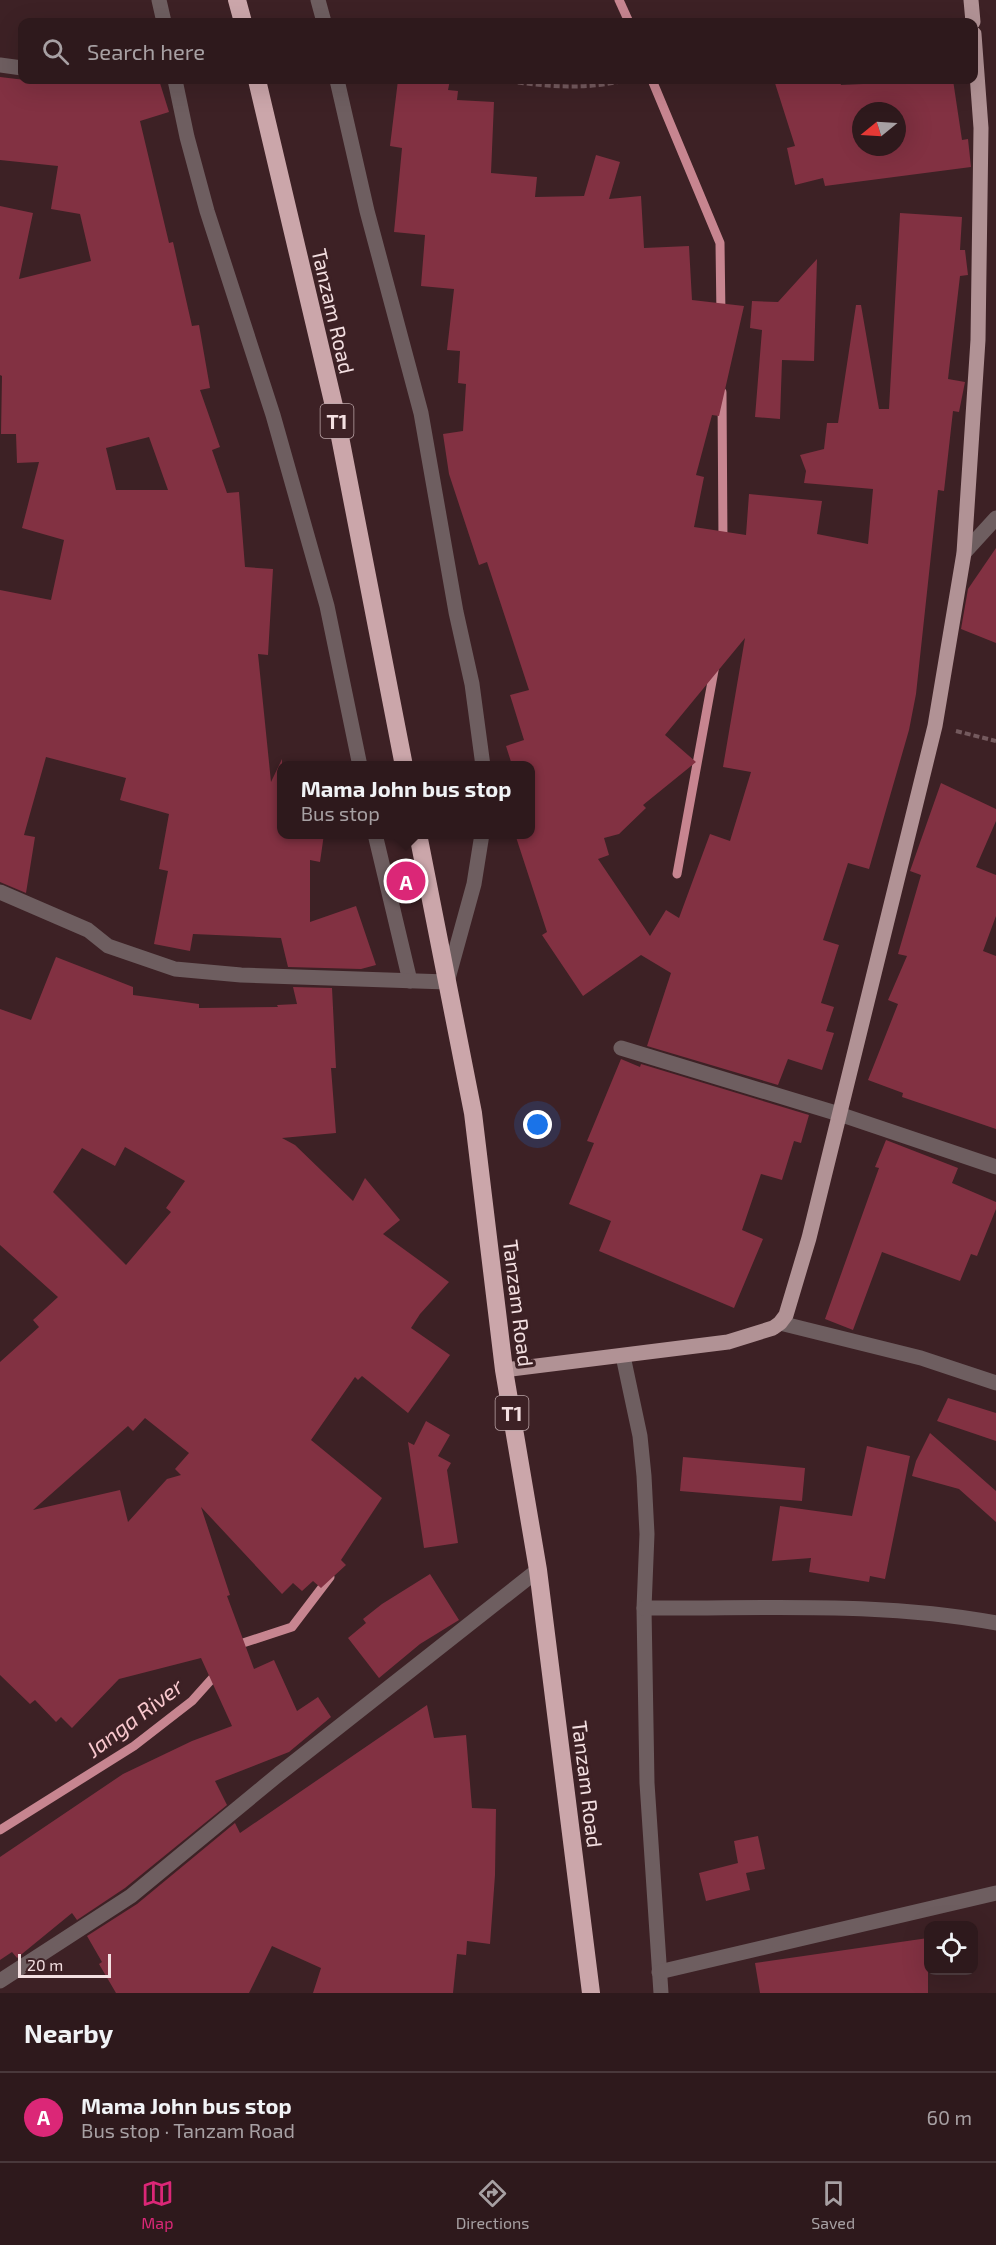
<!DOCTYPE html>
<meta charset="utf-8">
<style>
:root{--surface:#2e191c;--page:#362225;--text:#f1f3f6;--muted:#a7a0a3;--line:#49383b;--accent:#db2777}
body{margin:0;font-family:"Exo 2",sans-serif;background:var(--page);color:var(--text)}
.controls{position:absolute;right:18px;bottom:18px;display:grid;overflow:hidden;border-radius:12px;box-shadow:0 6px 24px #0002}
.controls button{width:54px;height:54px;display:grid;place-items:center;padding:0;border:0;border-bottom:2px solid var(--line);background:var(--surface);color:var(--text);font:30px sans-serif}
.compass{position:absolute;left:852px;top:102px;width:54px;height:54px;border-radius:50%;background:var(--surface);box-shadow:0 6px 24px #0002;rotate:252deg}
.scale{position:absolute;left:18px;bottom:15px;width:93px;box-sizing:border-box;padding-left:6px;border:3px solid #f3dfe1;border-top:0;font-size:16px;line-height:21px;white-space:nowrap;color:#f3dfe1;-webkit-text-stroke:4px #3d2125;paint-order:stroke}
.you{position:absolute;left:538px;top:1125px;width:21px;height:21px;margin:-15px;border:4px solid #fff;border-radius:50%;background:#1a73e8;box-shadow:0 0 0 9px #1a73e833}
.badge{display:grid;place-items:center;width:39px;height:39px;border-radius:50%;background:var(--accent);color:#fff;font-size:20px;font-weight:700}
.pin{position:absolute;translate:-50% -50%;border:3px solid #fff;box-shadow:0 2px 6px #0006}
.popup{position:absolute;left:277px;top:761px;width:258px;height:78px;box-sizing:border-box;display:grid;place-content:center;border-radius:12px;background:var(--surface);filter:drop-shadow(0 2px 4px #0005);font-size:20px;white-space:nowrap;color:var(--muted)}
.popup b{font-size:22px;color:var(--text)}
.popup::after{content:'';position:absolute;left:50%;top:100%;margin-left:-12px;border:12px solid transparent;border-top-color:var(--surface)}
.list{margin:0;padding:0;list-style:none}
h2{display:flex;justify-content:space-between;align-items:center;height:78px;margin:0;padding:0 24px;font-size:26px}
h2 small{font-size:20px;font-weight:400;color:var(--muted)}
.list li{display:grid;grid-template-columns:39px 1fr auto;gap:18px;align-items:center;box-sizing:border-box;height:90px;padding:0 24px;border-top:2px solid var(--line)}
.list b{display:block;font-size:22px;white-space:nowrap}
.list p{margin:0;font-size:20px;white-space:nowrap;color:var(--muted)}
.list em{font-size:20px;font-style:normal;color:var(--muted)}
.icon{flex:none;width:33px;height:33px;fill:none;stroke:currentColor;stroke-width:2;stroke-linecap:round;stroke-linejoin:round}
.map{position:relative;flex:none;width:996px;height:1993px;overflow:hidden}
.search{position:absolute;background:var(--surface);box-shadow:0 6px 24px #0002;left:18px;right:18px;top:18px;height:66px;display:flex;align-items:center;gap:15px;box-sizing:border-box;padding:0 21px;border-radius:12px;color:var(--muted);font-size:22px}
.sheet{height:168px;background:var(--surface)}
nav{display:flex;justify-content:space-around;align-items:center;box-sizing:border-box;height:84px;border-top:2px solid var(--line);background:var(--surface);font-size:16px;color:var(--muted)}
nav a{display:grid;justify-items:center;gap:3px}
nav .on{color:var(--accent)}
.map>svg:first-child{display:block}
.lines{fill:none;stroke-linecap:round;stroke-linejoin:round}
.stream{stroke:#c78590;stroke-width:9}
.building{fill:#823142;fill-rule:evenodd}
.path{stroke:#745a5e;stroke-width:4;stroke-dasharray:6 3;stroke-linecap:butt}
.minor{stroke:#6e5e60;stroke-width:15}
.major{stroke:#b19295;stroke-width:15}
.highway{stroke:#cba6aa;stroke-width:18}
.labels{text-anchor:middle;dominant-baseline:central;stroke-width:6;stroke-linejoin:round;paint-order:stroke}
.shield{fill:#3d2125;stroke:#bca6a9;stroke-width:1.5}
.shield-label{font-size:20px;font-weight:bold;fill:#f3dfe1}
.street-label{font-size:21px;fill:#f3dfe1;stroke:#3d2125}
.water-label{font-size:22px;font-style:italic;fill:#f8c7cd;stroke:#3d2125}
</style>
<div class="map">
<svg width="996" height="1993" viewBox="0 0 996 1993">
<rect width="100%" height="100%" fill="#3d2125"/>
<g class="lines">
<g class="stream">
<path d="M619,0L629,22"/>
<path d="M652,80L720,243L721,316"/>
<path d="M722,392L723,544"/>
<path d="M677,874L715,665"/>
<path d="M237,1650L243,1643L292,1627L330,1577"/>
<path d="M0,1830L134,1746L192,1701L218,1672"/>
</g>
</g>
<g class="building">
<path d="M0,77L42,82L58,80H159L169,112L140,121L169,243L173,242L192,326L199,325L210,388L200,390L220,447L212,450L227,493L239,492L245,567L273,569L268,655L258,654L271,782L282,759V834H324L320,862L310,860V922L356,906L376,965L361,969L288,967L281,938L193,934L190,951L154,944L168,871L159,869L169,814L120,800L126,778L46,757L24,835L35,837L26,893L0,882V590L51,600L64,540L22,528L39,462L17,463L16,434H1L2,376L0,375V206L33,213L19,279L91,261L80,214L51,209L58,166L0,160ZM149,437L168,490H116L106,448Z"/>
<path d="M398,80H450L448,90L458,91L457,100L494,102L491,173L537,177L535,197L584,196L596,155L620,162L609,199L641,196L644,248L689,246L692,300L744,306L719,416L712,415L696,475L704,477L694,527L746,535L749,494L822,501L817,534L868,544L873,489L804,483L806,471L800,455L824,449L827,423H838L856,305H861L879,409H889L900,213L962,217L960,250H965L968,275L960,276L948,379L965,382L959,412L953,411L944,491L938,490L916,694L909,730L869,869L848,863L823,940L839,945L821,1003L834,1007L826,1031L834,1033L822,1070L788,1059L778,1085L647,1046L671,973L641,955L583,996L542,935L547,932L515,834H531V765H512L506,746L524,740L510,695L529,690L487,562L479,565L449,474L443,434L463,431L466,384L458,383L460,351L447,350L454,289L421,286L425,235L394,232L402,148L390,146ZM745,638L723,767L751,772L730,841L710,834L679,918L666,910L650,936L598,859L609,855L604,838L619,834L646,808L643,805L696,762L665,735Z"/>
<path d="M774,80H840L841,85L953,80L962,140L968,139L971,167L825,186L823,178L795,185L787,148L795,146ZM861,111H897V147H861Z"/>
<path d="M817,259L814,361L782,360L780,419L755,417L762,330L750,328L752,301L778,302Z"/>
<path d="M996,548V643L961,629L968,589Z"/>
<path d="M941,783L996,809V821L976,867L996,875V916L983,951L996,956V1129L902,1097L903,1093L868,1080L898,1004L888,1000L907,956L898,954L921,875L910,871Z"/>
<path d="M56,957L133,987V995L199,1004V1008L278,1007L277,1005L297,1004L293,987L332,988L336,1068H331L336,1133L282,1138L295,1145L353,1201L365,1178L400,1220L383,1234L449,1282L420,1314L411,1328L450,1355L408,1413L362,1376L358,1380L355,1377L311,1440L382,1498L341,1560L346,1565L321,1588L313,1581L302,1591L293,1583L282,1594L201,1507L230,1595L227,1596L254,1669L274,1660L297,1711L318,1697L331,1717L289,1752L215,1781L227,1805L125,1888L77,1920L72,1913L17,1958L12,1952L0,1960V1857L123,1774L192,1741L232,1726L201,1658L119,1679L72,1728L61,1717L56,1722L35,1700L30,1704L0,1675V1362L39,1327L33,1320L58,1297L0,1245V1009L31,1020ZM125,1147L185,1181L166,1208L171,1212L126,1265L53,1192L82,1148L115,1166ZM145,1418L189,1453L175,1469L181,1475L167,1479L128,1522L120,1490L33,1510L128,1426L133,1431Z"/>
<path d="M621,1059L640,1067L641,1064L809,1115L801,1143L794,1141L782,1180L761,1174L742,1230L763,1239L734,1308L599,1251L611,1221L569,1204L594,1143L587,1141Z"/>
<path d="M886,1140L958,1168L952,1183L996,1202V1209L977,1256L971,1254L960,1281L882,1252L853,1330L825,1319L879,1168L875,1167Z"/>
<path d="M948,1398L996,1413V1441L937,1421Z"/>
<path d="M426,1421L450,1435L438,1456L451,1463L447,1470L458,1543L424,1548L408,1442L414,1445Z"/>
<path d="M930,1433L996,1491V1522L959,1489L912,1476L916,1461Z"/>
<path d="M867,1446L910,1456L885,1579L870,1576L869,1582L809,1572L811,1558L772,1561L780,1506L852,1516Z"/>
<path d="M683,1457L805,1468L802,1501L680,1491Z"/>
<path d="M430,1574L459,1620L420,1644L379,1678L348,1638L366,1623L363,1619L382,1604Z"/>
<path d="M427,1705L434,1738L466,1735L472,1808L496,1809L495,1875L490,1944L467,1941L466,1955L457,1954L453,1993H313L321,1968L272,1946L249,1993H116L99,1964L102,1962L87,1936L137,1904L235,1823L240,1833Z"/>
<path d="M758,1836L765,1869L746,1873L750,1890L706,1901L699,1873L738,1863L734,1841Z"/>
<path d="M928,1938V1993H760L755,1963Z"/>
</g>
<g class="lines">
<g class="path">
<path d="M500,80C542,86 584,91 626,80"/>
<path d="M956,731L996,741"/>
</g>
<g class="minor">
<path d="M159,0L164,22"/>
<path d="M318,0L324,22"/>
<path d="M0,65L22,68"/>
<path d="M175,80L187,137L207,211L273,415L327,606L360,766"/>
<path d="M337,80L367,211L421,413L456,612L472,684L483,766"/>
<path d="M964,553L996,518"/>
<path d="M375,834L410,981"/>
<path d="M0,892L88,930L108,946L175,969L241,975L447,982L474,884L482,834"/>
<path d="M621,1048L839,1114L996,1167"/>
<path d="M780,1323L921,1358L996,1383"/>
<path d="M623,1356L640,1436L644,1476L647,1534L644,1608L647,1783L661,1993"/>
<path d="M644,1608C760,1609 881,1601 996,1623"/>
<path d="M659,1972L996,1893"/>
<path d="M0,1981L131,1896L279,1774L538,1570"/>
</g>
<g class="major">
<path d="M971,0L973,22"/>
<path d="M504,1370L728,1342L773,1328L780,1323L786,1315L809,1238L935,726L964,553L978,340L981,128L974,34"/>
</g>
<g class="highway">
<path d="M237,0L243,22"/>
<path d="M257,80L334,406L404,766"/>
<path d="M418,834L473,1113L504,1370L538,1570L591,1993"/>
</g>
</g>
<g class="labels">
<g class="shield">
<rect x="320.5" y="404" width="33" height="34" rx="4.5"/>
<rect x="495.5" y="1396" width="33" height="34" rx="4.5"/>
</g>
<g class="shield-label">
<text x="337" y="421">T1</text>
<text x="512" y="1413">T1</text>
</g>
<g class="street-label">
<text transform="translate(334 311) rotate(77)">Tanzam Road</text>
<text transform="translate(519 1303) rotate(83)">Tanzam Road</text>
<text transform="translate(588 1784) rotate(83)">Tanzam Road</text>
</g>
<g class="water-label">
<text transform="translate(134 1717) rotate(-37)">Janga River</text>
</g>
</g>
</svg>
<div class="controls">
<button><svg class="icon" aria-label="locate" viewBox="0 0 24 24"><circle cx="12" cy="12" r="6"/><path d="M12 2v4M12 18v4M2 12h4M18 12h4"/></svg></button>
</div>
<svg class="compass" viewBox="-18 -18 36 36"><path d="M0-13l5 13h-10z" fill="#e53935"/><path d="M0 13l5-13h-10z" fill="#a7a0a3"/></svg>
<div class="scale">20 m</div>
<div class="you"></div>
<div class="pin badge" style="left:406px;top:881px">A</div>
<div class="popup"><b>Mama John bus stop</b>Bus stop</div>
<div class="search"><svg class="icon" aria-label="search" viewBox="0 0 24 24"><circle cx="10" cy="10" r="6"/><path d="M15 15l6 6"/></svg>Search here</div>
</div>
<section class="sheet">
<h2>Nearby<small></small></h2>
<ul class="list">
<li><span class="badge">A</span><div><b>Mama John bus stop</b><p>Bus stop · Tanzam Road</p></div><em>60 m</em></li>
</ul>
</section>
<nav>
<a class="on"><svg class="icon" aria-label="map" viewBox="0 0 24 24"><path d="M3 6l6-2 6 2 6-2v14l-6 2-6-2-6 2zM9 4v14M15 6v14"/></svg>Map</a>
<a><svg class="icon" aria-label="directions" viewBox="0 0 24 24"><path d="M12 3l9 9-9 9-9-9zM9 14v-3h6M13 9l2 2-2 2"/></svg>Directions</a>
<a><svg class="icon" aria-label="saved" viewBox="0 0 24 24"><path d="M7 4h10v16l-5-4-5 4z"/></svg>Saved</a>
</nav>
